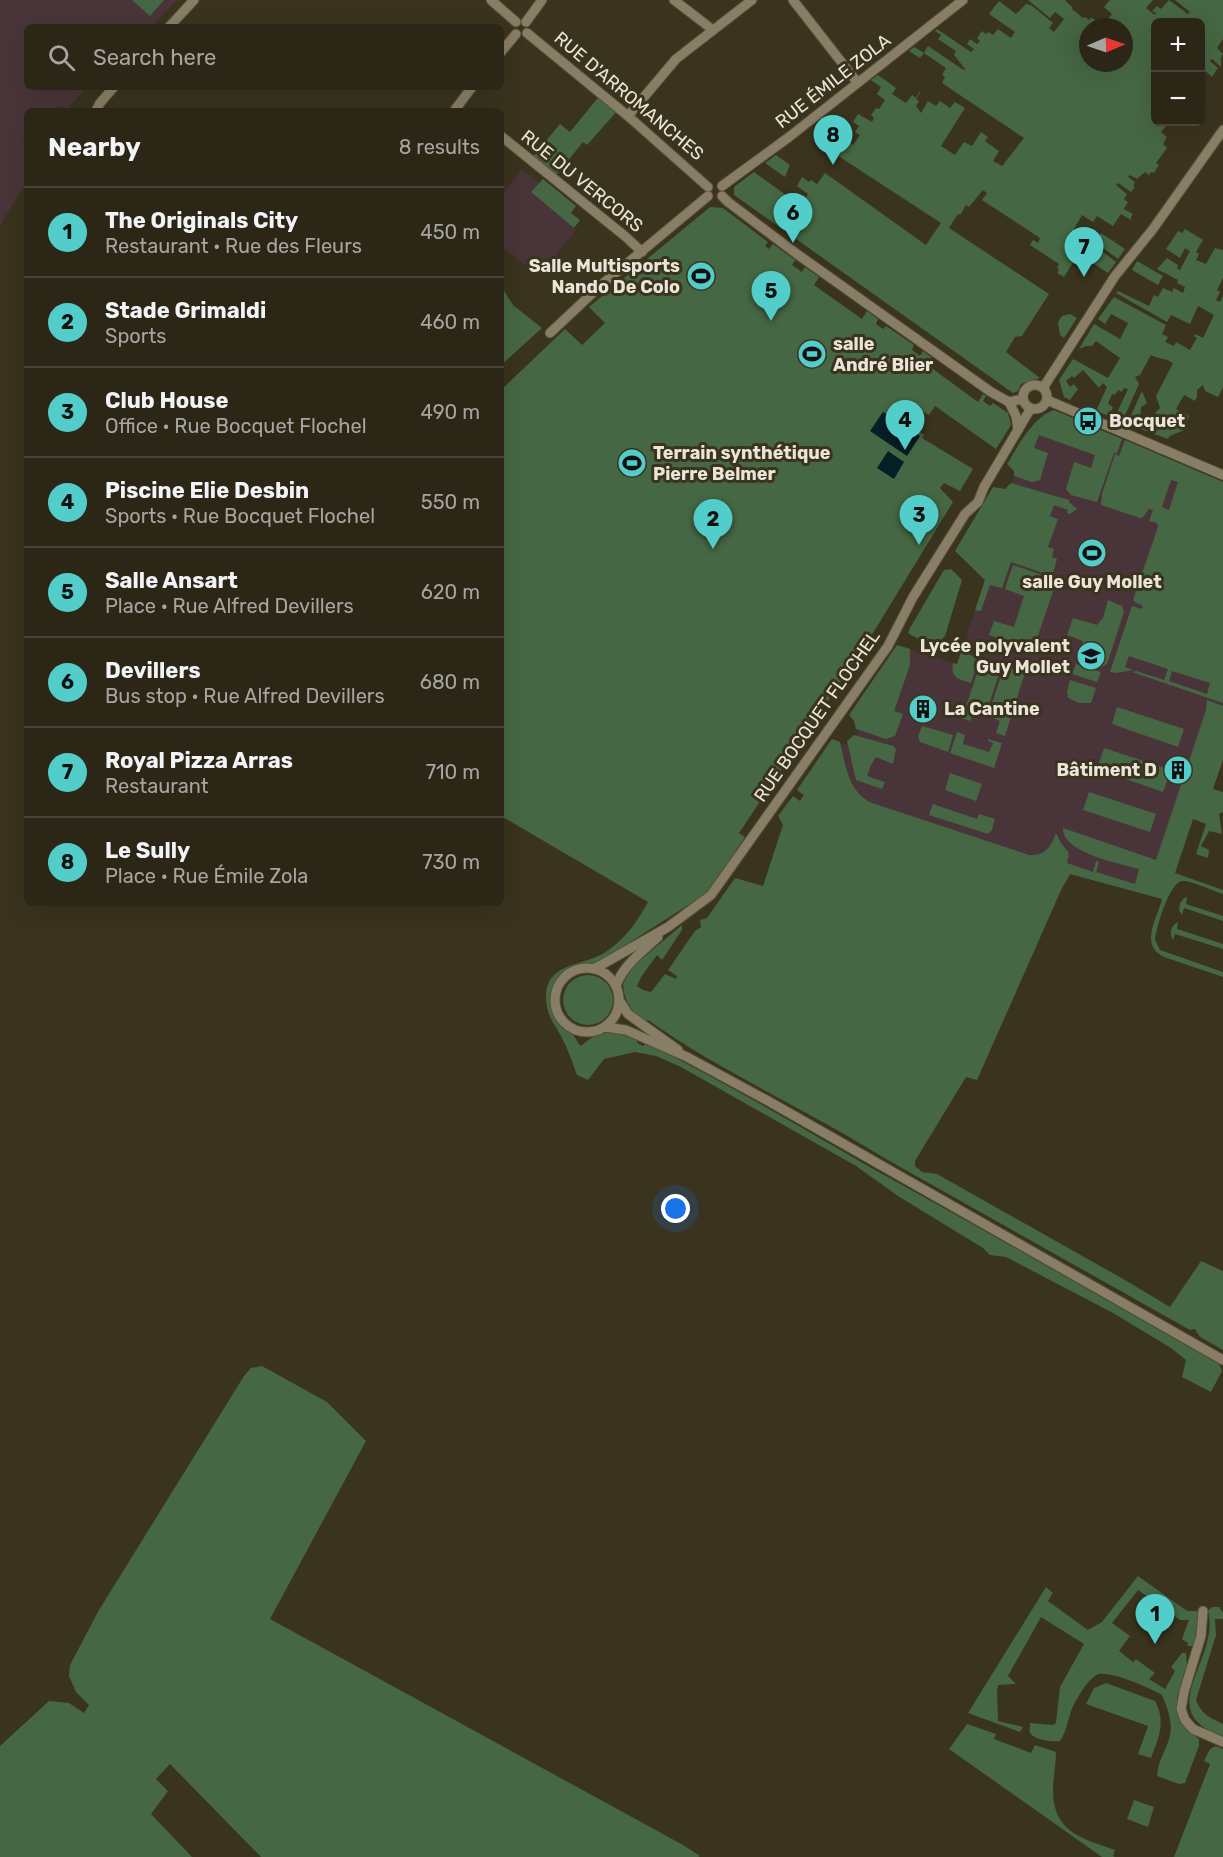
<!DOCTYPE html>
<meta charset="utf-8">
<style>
:root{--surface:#2c2616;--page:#342e1f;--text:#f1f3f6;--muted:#a6a5a1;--line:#484335;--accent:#53cdca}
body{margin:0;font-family:Rubik,sans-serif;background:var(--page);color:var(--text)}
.controls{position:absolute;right:18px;top:18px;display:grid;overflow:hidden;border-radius:9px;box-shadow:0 6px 24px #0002}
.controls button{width:54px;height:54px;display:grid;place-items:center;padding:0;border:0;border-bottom:2px solid var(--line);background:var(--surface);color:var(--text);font:30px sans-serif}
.compass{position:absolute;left:1079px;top:18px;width:54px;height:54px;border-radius:50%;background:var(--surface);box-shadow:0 6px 24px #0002;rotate:88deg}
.you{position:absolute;left:676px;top:1209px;width:21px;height:21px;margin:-15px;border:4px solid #fff;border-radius:50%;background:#1a73e8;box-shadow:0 0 0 9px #1a73e833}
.badge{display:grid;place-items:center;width:39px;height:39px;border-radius:50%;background:var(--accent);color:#111;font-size:20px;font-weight:700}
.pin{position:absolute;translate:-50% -50px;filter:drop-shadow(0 2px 3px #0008)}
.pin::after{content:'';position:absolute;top:32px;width:21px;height:18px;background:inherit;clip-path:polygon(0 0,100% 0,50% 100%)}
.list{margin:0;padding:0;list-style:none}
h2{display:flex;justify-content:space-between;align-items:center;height:78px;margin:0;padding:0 24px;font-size:26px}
h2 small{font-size:20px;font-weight:400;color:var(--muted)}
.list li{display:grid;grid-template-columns:39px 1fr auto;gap:18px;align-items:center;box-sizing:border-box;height:90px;padding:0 24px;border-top:2px solid var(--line)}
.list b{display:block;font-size:22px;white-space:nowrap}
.list p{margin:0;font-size:20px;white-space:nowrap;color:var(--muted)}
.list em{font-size:20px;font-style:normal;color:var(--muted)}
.icon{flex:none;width:33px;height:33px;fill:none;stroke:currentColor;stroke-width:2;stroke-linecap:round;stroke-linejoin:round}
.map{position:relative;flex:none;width:1223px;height:1857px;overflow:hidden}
.search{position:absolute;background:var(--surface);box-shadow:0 6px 24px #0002;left:24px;top:24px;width:480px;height:66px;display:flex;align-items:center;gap:15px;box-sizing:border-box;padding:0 21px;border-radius:9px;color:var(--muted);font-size:22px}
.panel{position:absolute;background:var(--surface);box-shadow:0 6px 24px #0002;left:24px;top:108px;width:480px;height:798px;border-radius:9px}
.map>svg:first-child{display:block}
.education{fill:#493539}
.green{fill:#466743;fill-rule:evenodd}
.water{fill:#061f27}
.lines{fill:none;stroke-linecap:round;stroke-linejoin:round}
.street-casing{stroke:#564f3c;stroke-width:11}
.street{stroke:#887e65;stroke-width:9}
.labels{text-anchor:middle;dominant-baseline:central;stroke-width:6;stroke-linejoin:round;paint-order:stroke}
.street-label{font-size:18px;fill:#eae5d8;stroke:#3a331e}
.poi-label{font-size:18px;font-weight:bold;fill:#eae5d8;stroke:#3a331e;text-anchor:start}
</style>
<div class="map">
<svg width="1223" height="1857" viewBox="0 0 1223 1857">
<rect width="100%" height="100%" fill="#3a331e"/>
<g class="education">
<path d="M0,0H177L151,27H27V87H87L67,109L61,106L54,111H27V182L0,225Z"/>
<path d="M522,170L539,183L531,192L576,230L539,276L501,246V190L504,192Z"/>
<path d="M1054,410L1223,482V719L1162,899L1071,874L1062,888L802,798L804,795L797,790L832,739L840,742L841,745L847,743V741L854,735L856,736L858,730L856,729L854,721L849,715L897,645L957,664L985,581L955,551L993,487L1005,489L1010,485L1014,478V471L1007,464L1026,434L1043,414Z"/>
</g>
<g class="green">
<path d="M132,0H164L150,16Z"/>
<path d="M1028,0H1065L1073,8L1072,9L1083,18L1085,17L1090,20L1091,17L1102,26L1112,14L1104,7L1110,0H1153L1146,8L1155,15L1156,13L1152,11L1157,6L1161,9L1169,0L1188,14L1190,12L1175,0H1223V39L1217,48L1223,54L1221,57V67L1212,59L1210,61L1218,68L1212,77L1201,67L1200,22H1156V122H1169L1161,132L1167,137L1163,144L1167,148L1156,163L1159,165L1154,173L1151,172L1149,175L1145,172L1137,179L1130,175L1128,177L1135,182L1133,186L1135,187L1131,192L1118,183L1116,185L1127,194L1124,199L1128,202L1124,209L1133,214L1131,217V220L1121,214L1113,226L1097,216L1093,222L1082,215L1074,229L1076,231L1067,246L1073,250L1068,257L1074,261L1064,277L1057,273L1059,270L1057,268L1059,264L1030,245L1033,240L1038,243L1040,238L982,200L987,193L983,190L969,207L966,205L960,215L958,214L949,228L1049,294L1022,336L1015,337L1006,352L1040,378L1021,384L1018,391L1013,393L734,195V187L754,172L801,206L808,194L797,186L802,177L809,182L811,180L817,184L825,173L926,245L941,223L826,148L830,143L835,147L845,149L848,141L853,145L860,135L855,132L859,126L853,122L858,114L872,122L874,118L871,115L876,108L879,109L885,100L877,94L881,87L871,80L878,75L896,88L892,94L906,103L912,95L916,98L919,92L920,93L916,99L919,101L916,106L921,113L928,101L936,106L940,101L950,108L955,102L965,108L941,146L955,155L964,142L972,146L981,132L988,137L985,141L999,151L993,161L1002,166L1024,138L942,83L945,77L942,75L946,68L924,53L920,58L909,51L914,47L924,53L928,46L962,69L966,70L954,55L956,51L938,39L941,35L935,31L937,29L971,52L974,49L967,44L970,39L977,44L980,41L977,38L982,31L986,34L988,32L993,35L998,29L1011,38L1015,32L989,14L999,1L1016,14L1026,4L1031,5L1053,23L1049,28L1054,32L1064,19L1055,12L1050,18ZM1088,27H1124V63H1088Z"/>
<path d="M601,94L619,109L587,145L583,142L553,179L530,160L560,124L570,132Z"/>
<path d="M776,155L790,165L785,177L765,163Z"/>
<path d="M543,179L576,206L571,213L580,220L574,228L531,192Z"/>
<path d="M710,207L723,208L768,242L765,246L769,249L773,244L795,260L792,265L802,272L805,267L819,277L814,285L862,319L867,311L878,319L876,324L883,329L886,326L914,345L912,350L920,356L923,351L935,360L930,367L978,402L983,394L986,396L983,401L990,406L993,403L1008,413L1011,425L996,449L935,406L929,415L921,411L912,425L924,435L922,438L973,469L960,491L944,483L940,488L953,502L870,638L739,833L745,837L707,893L596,964C565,965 538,985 557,1018C561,1026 568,1029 573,1035C577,1039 577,1043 581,1046C600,1028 615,1031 638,1039L637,1043L643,1046L646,1043C738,1088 824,1142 913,1191C1016,1248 1117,1306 1219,1364L1222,1371L1211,1392L1182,1377L1186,1360L1171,1348L1113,1313L1006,1257L990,1255L983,1248L898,1196L856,1166L681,1067L656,1056L635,1052L604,1059L588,1080L577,1075C572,1062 568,1049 561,1036C556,1027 549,1018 547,1007C539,960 584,968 607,951C626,938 637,922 648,902L501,816V390L565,329L582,345L605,323L589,307Z"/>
<path d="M1185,229L1203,240L1196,252L1199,254L1196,260L1206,264L1215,248L1223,250V278L1217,290L1220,292L1216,300L1220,302L1223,296V387L1218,397L1205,391L1203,385L1197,390V397L1195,401L1184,395L1176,409L1189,416L1184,430L1170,436L1168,439L1127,424L1142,391L1147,403L1141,407L1140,420L1144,425H1148L1152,424L1157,414L1155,413L1160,408L1156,396L1173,363C1166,358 1158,359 1151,355L1140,375L1135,377L1139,384L1122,422L1114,419L1128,389L1124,388L1122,392L1118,390L1115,395L1112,394L1108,404L1113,407L1109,416L1096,411L1107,387L1103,383L1099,388L1083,370L1074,378L1072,376L1066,381L1070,387L1074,384L1078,389L1070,400L1064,397L1059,380L1073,359L1108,378L1120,358L1096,341L1092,346H1086L1079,349L1094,324L1120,339L1128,323L1111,314L1105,324L1098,319L1114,297L1166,325L1162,334L1168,337L1165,342L1174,346L1176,342L1190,350L1197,338L1194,336L1195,334L1203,338L1214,315L1198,306L1190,324L1171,315L1167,322L1116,293L1118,291L1149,306L1154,295L1158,297L1163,288L1172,292L1174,288L1183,293L1185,287L1177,283L1178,280L1157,269L1167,258L1178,265L1177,269L1180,270L1190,251L1185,248L1180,258L1166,249L1178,231L1182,233Z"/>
<path d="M1101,233L1125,249L1118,259L1095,242Z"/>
<path d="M1094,245L1116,262L1108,273L1085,258Z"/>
<path d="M1137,261L1163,276L1158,285L1132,270Z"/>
<path d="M501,286L513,305L542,328L501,365Z"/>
<path d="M1070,314L1077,318L1064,338L1060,335L1058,322L1062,316Z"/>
<path d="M1054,410L1122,439L1117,453H1114L1097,502L1071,495L1066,489L1074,462L1091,468L1095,455L1039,435L1034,448L1048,453L1040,480L1032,482L1014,476V471L1007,464C1019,445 1032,418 1054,410Z"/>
<path d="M1125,440L1223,482V703L1132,672L1136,671L1164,680L1168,669L1129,656L1125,667L1133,670L1116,673L1110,672L1132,606L1142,609L1143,606L1135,602L1133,600L1158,527L1157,523L1149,521L1153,510L1149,509L1143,517L1140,518L1101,505L1102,494L1115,454L1119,456ZM1171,480L1178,482L1169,510L1162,507ZM1172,671L1210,683L1207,694L1169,681Z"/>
<path d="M1011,483L1069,500V502L1077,509L1070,514L1067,513L1068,510L1054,505L1050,516L1058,519L1048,547L1054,549L1052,557L1057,559L1052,576L1011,562L1002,588L990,585L981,611L975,610L985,580L955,551L993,487L1005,489Z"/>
<path d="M1013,565L1057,580L1033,650L989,635L994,621L1014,627L1024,596L1005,589Z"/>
<path d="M951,569L962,580L945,636L940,641C928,642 918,640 908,633L910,628L944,570Z"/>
<path d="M1108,600L1122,606L1124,612L1107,664L1102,667L1077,659L1083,641L1067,635L1073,618L1097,625L1103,618Z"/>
<path d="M897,645L910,649V665L894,711L903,714L895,736L886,739L856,729L854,721L849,715Z"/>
<path d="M961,652L979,658L971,683C959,680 950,677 953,663L957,664Z"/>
<path d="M982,659L1002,665L985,716L974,712L970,721L962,718Z"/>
<path d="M1076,664L1101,672L1097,682L1072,674Z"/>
<path d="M1004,666L1025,673L1005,736L996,733L1000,721L988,716Z"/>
<path d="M1070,680L1096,688L1091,703H1079L1068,698L1067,692Z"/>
<path d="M1207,700L1223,706V760L1213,789L1223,792V812L1219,814L1222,834L1209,831L1201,846L1209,850L1208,858L1196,854L1206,824L1193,819L1175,873L1223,890V894C1213,891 1191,880 1182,881C1169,883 1156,928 1155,940L1160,950L1223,972V977L1164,957C1139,945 1157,919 1162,899L1070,874L1062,888L977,1080L966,1077L915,1161V1166L922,1172L937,1174L1125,1280L1170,1307L1201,1261L1223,1271V1350L1200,1337L1195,1329L1190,1330L886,1159C808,1110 723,1073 648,1020L646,1022C631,1012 624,1001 623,984L632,967L682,925V930L662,960L657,955L641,977L637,986L643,990L651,992L665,974L676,979L677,976L668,970L695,931L701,927L700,920L707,918L735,878L763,886L783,825L778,816L793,796L800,801L804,795L797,790L832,739L840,742C846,766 847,788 869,802L1029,855C1045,856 1051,847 1056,833L1061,843L1069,853L1067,863L1093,872L1096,861L1099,862L1096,872L1135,884L1139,869C1120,863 1062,853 1063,828L1156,860L1206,710Z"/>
<path d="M1117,707L1184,729L1178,747L1112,724Z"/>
<path d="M922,726L953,735L948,752L920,742L918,736Z"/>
<path d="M957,732L965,735L963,744L989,752L993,743L988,741V739L1002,743L994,768L950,753Z"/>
<path d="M854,735L893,746L896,749L893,764L876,757L871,765L867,776L885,782L882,789L856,780L847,741Z"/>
<path d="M1104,748L1171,770L1163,792L1097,769Z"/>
<path d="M950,773L982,784L976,801L945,790Z"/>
<path d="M1089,792L1156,814L1150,832L1083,810Z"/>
<path d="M933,804L977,819L979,814L995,819L992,830L988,834L929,815Z"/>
<path d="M1187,897L1186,904L1223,916V921L1184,908L1182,915L1179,910L1180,903L1184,898Z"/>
<path d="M1178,922L1177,929L1223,944V949L1175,934L1173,940C1169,934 1171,925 1178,922Z"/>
<circle cx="588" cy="1000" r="25"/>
<path d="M262,1366L327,1402L366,1441L270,1619L683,1845L700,1856L698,1857H261L170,1764L156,1779L168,1791L151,1814L192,1857H0V1746L49,1701L69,1703L84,1713L89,1705L76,1692L69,1676L70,1665L99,1610L244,1376L251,1368Z"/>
<path d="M1138,1576L1187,1611H1199L1194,1646H1187L1188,1643L1182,1639L1189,1620H1180L1138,1590L1112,1623L1130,1636L1119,1651L1133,1662L1136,1659L1155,1673L1149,1679L1165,1689L1175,1671L1171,1667L1182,1653H1186L1187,1667L1177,1697L1178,1706L1188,1729L1199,1739V1746L1185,1783L1179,1784L1157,1776C1158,1759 1167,1750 1170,1735C1173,1723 1167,1705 1161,1694C1149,1688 1112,1671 1099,1674C1089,1677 1078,1697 1073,1706C1068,1718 1067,1731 1060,1741C1053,1742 1034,1740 1030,1733C1029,1730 1030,1726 1030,1723L1053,1725L1056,1723L1060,1687L1084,1644L1041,1617L1008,1676L1016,1684L998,1685L997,1692L998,1721L1023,1727L1020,1732L968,1713L1046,1587L1053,1593L1048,1601L1088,1630L1102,1622Z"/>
<path d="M1212,1607H1219L1223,1613V1619H1215L1216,1635L1196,1700C1201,1714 1210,1718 1223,1724V1736C1150,1712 1221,1660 1208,1611Z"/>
<path d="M1106,1683L1155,1701C1166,1721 1159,1738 1151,1758L1138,1754L1148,1726L1086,1704L1094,1688Z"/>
<path d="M967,1724L996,1734L994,1739L1031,1753L1035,1745L1056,1752C1056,1764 1053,1777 1053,1790C1053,1832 1081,1838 1115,1850L1113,1856L1115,1857H1102L949,1749Z"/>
<path d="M1216,1746L1223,1749V1857H1174L1210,1764L1204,1761L1210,1749Z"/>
<path d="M1134,1800L1154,1807L1148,1827L1127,1819Z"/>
</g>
<g class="water">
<path d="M883,412L920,436L907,456L870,431Z"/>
<path d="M888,451L904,462L894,479L877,468Z"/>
</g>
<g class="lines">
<g class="street-casing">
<g id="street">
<path d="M491,0L516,22"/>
<path d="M674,0L713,30"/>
<path d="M793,0L857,82"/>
<path d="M526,22L542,0"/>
<path d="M169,27L194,0"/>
<path d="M527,33L628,116L708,187"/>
<path d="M501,52L516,34"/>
<path d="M96,111L100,103L114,87"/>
<path d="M454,111L472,87"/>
<path d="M628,116L676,59L752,0"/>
<path d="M501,136L626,237L642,252"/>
<path d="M722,186L789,137L963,0"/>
<path d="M722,196L728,202L797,254L991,392L1009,402L1023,399"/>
<path d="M550,333L600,286L708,196"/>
<circle cx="1035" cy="397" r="12"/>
<path d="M1043,388L1115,276L1153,229L1223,130"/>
<path d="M1047,400L1223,475"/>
<path d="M1009,402L1016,416L1018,430"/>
<circle cx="587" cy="1000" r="32"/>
<path d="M594,969L668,927L711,895L888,646L913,597L965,514L978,502L984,487L1031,408"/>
<path d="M616,986C623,965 642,952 658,937"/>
<path d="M619,1000L628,1014L678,1050"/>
<path d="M605,1027L626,1030L687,1057L770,1102L1223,1360"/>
<path d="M1203,1611L1201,1636L1184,1692L1181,1709L1185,1720L1193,1729L1223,1742"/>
</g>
</g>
<use href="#street" class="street"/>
</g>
<defs>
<g id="stadium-disc" transform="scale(1.5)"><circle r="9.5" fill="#53cdca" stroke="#3a331e"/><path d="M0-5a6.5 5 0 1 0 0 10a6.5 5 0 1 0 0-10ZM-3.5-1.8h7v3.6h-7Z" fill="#111"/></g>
<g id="bus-disc" transform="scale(1.5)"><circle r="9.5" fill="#53cdca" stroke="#3a331e"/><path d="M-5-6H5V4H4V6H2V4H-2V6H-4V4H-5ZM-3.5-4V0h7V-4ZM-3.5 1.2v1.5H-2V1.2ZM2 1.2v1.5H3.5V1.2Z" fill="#111"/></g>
<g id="school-disc" transform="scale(1.5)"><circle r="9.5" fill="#53cdca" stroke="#3a331e"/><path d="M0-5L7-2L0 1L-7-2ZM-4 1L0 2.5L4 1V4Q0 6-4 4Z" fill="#111"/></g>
<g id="building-disc" transform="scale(1.5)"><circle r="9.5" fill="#53cdca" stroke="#3a331e"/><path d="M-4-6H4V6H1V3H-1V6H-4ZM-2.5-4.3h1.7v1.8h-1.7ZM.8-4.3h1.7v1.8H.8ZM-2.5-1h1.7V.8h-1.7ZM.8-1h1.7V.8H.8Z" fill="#111"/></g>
</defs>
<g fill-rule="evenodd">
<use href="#stadium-disc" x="701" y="276"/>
<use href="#stadium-disc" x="812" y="354"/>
<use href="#bus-disc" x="1088" y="421"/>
<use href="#stadium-disc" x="632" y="463"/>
<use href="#stadium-disc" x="1092" y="553"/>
<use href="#school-disc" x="1091" y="656"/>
<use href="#building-disc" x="923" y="709"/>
<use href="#building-disc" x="1178" y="770"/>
</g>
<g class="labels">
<g class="street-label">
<text transform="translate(833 81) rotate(-38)">RUE ÉMILE ZOLA</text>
<text transform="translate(629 96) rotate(40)">RUE D'ARROMANCHES</text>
<text transform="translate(582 181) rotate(39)">RUE DU VERCORS</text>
<text transform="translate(817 716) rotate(-55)">RUE BOCQUET FLOCHEL</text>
</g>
<g class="poi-label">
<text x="680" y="266" text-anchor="end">Salle Multisports<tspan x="680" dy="21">Nando De Colo</tspan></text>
<text x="833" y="344">salle<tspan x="833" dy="21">André Blier</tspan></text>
<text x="1109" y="421">Bocquet</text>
<text x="653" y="453">Terrain synthétique<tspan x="653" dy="21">Pierre Belmer</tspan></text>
<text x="1092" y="582" text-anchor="middle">salle Guy Mollet</text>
<text x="1070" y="646" text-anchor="end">Lycée polyvalent<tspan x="1070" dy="21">Guy Mollet</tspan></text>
<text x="944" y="709">La Cantine</text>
<text x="1157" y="770" text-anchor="end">Bâtiment D</text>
</g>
</g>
</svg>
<div class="controls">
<button>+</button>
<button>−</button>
</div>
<svg class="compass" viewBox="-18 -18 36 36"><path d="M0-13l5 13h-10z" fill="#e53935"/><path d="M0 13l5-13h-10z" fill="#a6a5a1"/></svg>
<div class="you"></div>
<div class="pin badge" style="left:1155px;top:1644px">1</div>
<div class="pin badge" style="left:713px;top:549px">2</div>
<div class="pin badge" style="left:919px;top:545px">3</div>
<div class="pin badge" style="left:905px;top:450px">4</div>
<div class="pin badge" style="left:771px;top:321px">5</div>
<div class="pin badge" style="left:793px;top:243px">6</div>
<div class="pin badge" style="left:1084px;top:277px">7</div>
<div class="pin badge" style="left:833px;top:165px">8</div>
<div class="search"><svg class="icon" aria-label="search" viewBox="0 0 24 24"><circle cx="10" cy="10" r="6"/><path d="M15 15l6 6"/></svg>Search here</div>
<section class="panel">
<h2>Nearby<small>8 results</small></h2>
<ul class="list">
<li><span class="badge">1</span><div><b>The Originals City</b><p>Restaurant · Rue des Fleurs</p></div><em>450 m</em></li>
<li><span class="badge">2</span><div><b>Stade Grimaldi</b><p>Sports</p></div><em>460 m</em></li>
<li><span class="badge">3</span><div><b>Club House</b><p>Office · Rue Bocquet Flochel</p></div><em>490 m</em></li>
<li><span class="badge">4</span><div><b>Piscine Elie Desbin</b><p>Sports · Rue Bocquet Flochel</p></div><em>550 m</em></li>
<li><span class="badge">5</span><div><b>Salle Ansart</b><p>Place · Rue Alfred Devillers</p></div><em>620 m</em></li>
<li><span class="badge">6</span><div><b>Devillers</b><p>Bus stop · Rue Alfred Devillers</p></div><em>680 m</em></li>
<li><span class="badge">7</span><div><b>Royal Pizza Arras</b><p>Restaurant</p></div><em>710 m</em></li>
<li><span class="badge">8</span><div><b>Le Sully</b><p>Place · Rue Émile Zola</p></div><em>730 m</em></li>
</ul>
</section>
</div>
